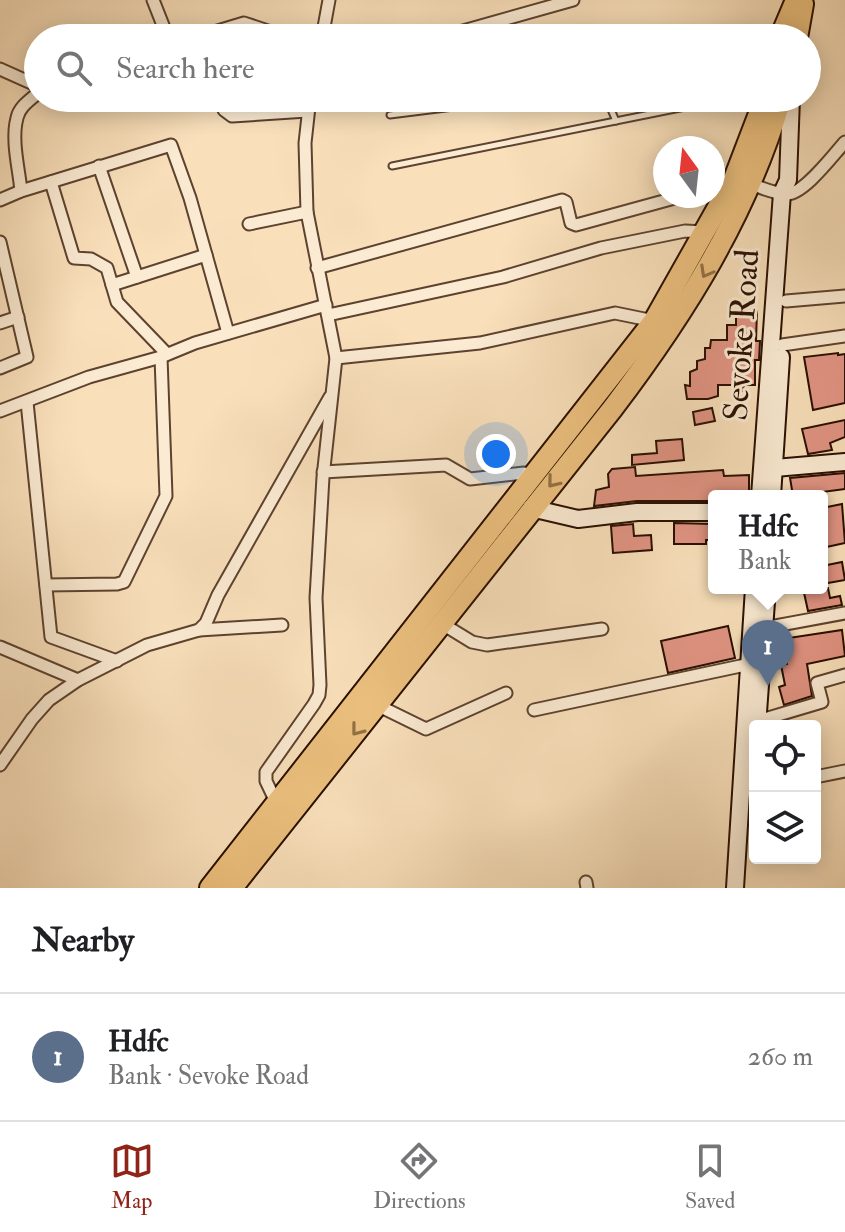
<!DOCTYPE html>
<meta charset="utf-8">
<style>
:root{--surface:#fff;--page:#f2f2f2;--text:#202124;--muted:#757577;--line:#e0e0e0;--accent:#8f2418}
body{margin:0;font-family:"IM FELL Double Pica",serif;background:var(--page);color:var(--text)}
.controls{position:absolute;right:24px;bottom:24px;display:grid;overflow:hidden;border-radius:8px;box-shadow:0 4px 20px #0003}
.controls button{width:72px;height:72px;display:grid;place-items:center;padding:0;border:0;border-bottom:2px solid var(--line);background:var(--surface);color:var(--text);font:40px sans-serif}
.compass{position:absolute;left:653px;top:136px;width:72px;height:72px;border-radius:50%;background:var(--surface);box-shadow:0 4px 20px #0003;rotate:345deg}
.you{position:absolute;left:496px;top:454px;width:28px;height:28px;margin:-20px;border:6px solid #fff;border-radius:50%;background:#1a73e8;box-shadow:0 0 0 12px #1a73e833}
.badge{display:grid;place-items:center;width:52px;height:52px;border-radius:50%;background:var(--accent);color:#fff;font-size:26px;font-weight:700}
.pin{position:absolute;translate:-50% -66px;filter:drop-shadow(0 2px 4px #0008)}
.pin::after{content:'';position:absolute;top:42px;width:28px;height:24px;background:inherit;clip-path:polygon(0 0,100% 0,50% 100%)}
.popup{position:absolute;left:708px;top:490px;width:120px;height:104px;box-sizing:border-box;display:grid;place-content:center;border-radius:8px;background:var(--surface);filter:drop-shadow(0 2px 6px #0005);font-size:26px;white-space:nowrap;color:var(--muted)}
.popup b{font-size:30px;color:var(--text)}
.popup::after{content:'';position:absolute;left:50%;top:100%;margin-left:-16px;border:16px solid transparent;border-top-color:var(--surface)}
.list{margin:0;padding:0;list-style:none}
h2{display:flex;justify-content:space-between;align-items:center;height:104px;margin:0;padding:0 32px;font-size:34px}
h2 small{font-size:26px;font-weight:400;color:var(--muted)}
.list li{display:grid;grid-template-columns:52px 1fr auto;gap:24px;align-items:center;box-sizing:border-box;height:128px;padding:0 32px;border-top:2px solid var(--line)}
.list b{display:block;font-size:30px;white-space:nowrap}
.list p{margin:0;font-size:26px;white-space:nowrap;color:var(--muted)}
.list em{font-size:26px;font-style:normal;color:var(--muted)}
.icon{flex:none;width:44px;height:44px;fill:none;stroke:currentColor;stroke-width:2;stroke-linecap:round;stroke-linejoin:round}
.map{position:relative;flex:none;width:845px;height:888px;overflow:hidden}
.search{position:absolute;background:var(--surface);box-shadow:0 4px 20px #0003;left:24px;right:24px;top:24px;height:88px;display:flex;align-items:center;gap:20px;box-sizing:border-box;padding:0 28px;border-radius:44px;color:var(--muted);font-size:30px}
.sheet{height:232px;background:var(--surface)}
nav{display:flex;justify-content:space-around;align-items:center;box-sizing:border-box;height:112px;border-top:2px solid var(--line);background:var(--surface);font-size:22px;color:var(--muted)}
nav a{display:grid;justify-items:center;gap:4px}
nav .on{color:var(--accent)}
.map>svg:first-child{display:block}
.building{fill:#e19483;stroke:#290e00;stroke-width:2}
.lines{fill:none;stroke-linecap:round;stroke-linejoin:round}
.lane-casing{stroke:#5d422f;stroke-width:9}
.street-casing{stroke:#5d422f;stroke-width:15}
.secondary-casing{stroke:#290e00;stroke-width:20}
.highway-casing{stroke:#290e00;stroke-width:24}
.lane{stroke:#fbebd3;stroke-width:5}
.street{stroke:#fbebd3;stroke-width:11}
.secondary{stroke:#fbebd3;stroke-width:16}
.highway{stroke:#ecc07e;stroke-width:20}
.oneway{stroke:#947045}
.labels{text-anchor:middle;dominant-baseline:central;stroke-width:6;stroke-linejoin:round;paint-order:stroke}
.street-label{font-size:34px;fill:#290e00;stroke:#fbebd3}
</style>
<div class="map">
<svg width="845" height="888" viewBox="0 0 845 888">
<rect width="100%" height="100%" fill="#f9e0bb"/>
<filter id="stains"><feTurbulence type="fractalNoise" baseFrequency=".0025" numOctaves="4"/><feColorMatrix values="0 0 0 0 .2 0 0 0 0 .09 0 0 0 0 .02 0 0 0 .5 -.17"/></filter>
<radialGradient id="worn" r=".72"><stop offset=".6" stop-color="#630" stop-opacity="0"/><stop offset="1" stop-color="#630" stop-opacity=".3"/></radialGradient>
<g class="building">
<path d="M740,310L757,311L756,341H760L759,360H755V385H744L743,391H736V385H718V396L708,399H687L685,385L690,386V372L697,369V361L705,359V348H710L711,340H727V325H736V314H740Z"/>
<path d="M838,353V355L845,354V403L813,410L804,357Z"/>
<path d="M712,408L715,421L695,425L693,412Z"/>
<path d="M845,420V437L830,443L832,450L808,454L802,429Z"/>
<path d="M682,439L684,460L632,465V455L657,453L656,441Z"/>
<path d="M635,467L636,476L723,470L724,476L749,475V496H714V501H637L594,506L596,490L609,487L608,474L612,469Z"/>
<path d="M845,473V489L793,496L790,478Z"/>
<path d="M842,504L845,543L822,548V508Z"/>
<path d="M674,523L714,524V540H706V544H674Z"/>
<path d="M633,524L634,536L651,535L652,550L613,553L611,526Z"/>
<path d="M842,562L845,580L822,584V566Z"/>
<path d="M803,588H828L830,598L840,596L842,605L808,611Z"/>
<path d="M728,626L735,658L668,673L661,641Z"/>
<path d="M842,630L845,656L807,664L812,696L784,705L779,687L785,685L781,665L787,664L782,639Z"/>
</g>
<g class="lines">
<g class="lane-casing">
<g id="lane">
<path d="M606,98L616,121"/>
<path d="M390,115L526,98"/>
<path d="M392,166L720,100L756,106"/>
</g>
</g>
<g class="street-casing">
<g id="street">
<path d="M153,0L168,38"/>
<path d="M201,36L244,23L289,38"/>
<path d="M322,38L329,0"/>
<path d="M438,38L573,0"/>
<path d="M694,38C723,35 753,27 781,38"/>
<path d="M0,69L38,86"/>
<path d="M220,98L224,110L232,116L307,111"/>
<path d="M99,166L137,277"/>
<path d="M51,182L74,258L91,259L107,268L117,302L167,354"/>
<path d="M748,183C760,187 774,194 787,194C804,194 833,155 845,142"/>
<path d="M713,186L732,180"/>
<path d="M21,191C19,169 11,140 17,118C19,107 30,100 38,93"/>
<path d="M0,200L21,191L171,145L190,198L228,333"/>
<path d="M249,224L307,212"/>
<path d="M0,242L27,357L0,368"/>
<path d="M317,268L562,200L566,202L571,223L576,225L682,196"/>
<path d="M112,285L206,255"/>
<path d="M786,301L845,296"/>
<path d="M328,315L503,277L601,248L685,231L705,232"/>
<path d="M0,323L18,317"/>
<path d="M782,345L845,336"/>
<path d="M336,358L480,343L615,313L654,321"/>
<path d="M27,402L51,637L117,661"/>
<path d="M0,411L89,377L161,357L195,343L326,305"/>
<path d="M323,472L446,465L470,479L524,473L533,476"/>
<path d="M46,585L117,584L124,582L166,496L161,357"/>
<path d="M441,623L472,642L487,645L602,629"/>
<path d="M759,629L845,613"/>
<path d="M199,630L282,625"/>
<path d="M0,647L78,680"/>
<path d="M377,705L426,729L506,693"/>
<path d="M534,710L750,664"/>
<path d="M758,721L822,702L817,683L845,675"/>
<path d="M0,765L32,719L49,700L78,680L147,645L199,630L206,623L218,595L330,397"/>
<path d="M815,777L845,771"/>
<path d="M752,791L755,790"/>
<path d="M276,802L266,781V772L314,704L319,695L320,685L316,598L323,477L336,358L307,212L305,143L310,98"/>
<path d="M586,882L587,888"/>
</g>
</g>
<g class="secondary-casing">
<g id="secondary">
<path d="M763,469L845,462"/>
<path d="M760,496L782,193L788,180L791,98"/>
<path d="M772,496L781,357"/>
<path d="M531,508L578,519L637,512H714"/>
<path d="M757,726L767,588"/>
<path d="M735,888L754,588"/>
</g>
</g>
<g class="highway-casing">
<g id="highway">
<path d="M780,38L796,0"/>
<path d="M797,38L803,4"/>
<path d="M210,888L654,321L734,179L765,98"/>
<path d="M232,888L613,408C685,313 748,213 781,98"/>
</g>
</g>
<use href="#lane" class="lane"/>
<use href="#street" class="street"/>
<use href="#secondary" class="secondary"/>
<use href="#highway" class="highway"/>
</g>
<defs><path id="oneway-chevron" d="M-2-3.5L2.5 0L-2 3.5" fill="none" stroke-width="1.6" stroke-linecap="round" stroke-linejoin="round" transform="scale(2)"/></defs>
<g class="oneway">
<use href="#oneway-chevron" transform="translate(706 272) rotate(119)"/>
<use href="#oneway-chevron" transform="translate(553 482) rotate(129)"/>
<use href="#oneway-chevron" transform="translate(357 730) rotate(128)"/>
</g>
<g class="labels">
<g class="street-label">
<text transform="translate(742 335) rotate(-86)">Sevoke Road</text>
</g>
</g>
<rect width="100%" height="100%" filter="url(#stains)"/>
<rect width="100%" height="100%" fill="url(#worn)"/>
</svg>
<div class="controls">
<button><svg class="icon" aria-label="locate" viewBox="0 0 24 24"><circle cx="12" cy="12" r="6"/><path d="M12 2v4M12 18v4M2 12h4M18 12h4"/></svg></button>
<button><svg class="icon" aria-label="layers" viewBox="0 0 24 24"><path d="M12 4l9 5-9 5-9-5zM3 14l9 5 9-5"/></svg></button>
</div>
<svg class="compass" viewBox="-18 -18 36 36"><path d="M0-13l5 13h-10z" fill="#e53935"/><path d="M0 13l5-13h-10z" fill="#757577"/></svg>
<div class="you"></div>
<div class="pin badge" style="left:768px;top:686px;background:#5c6f8a">1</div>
<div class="popup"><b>Hdfc</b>Bank</div>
<div class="search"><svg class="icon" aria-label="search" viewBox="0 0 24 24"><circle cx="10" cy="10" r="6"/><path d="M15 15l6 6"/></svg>Search here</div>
</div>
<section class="sheet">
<h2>Nearby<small></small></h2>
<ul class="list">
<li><span class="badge" style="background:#5c6f8a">1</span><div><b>Hdfc</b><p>Bank · Sevoke Road</p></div><em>260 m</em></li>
</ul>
</section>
<nav>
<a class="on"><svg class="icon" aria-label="map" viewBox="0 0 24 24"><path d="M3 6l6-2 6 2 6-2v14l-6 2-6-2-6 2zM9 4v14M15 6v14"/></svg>Map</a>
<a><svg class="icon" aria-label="directions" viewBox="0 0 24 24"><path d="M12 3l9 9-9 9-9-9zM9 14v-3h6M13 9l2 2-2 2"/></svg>Directions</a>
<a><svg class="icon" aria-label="saved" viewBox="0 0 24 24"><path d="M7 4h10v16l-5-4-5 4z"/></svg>Saved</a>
</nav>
